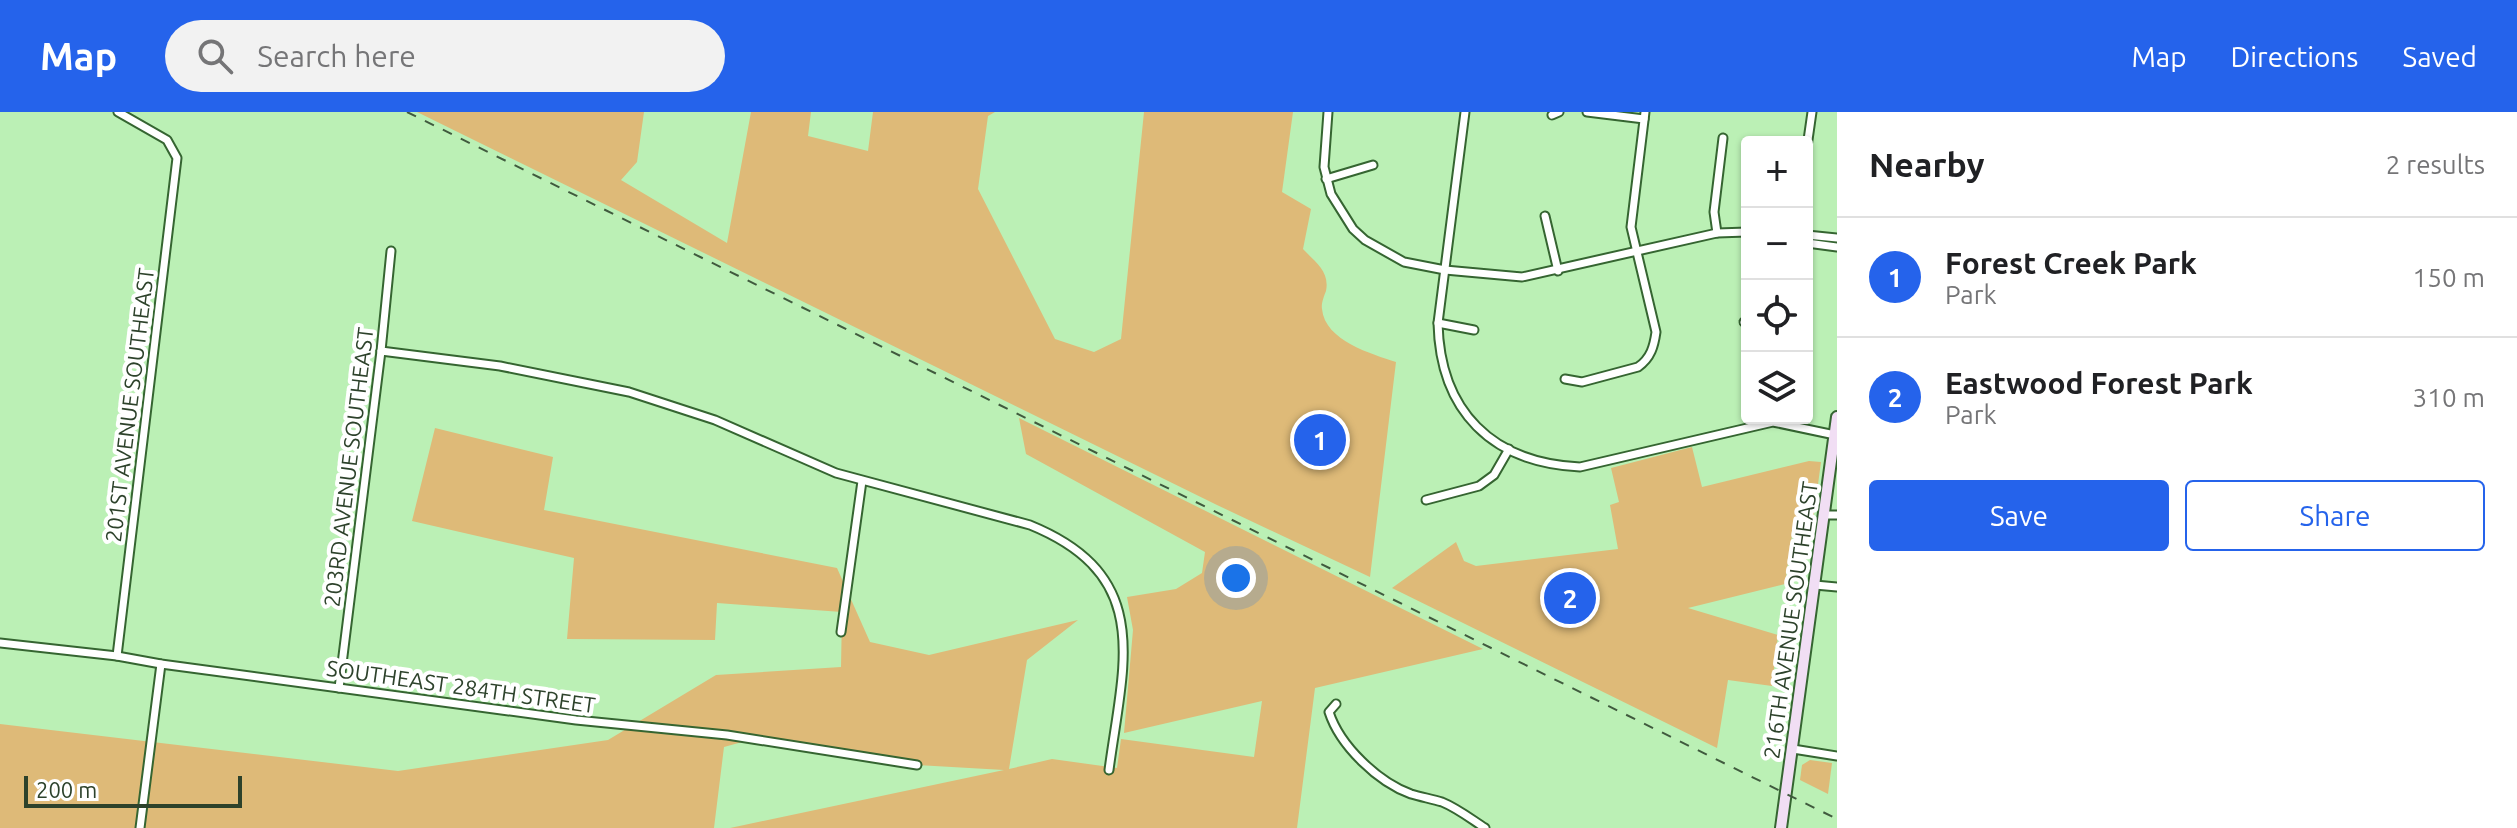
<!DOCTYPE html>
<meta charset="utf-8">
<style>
:root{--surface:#fff;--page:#f2f2f2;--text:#202124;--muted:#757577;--line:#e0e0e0;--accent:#2563eb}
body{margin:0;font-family:Ubuntu,sans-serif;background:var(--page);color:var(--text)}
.controls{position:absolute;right:24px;top:24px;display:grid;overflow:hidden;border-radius:8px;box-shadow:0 2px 6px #0004}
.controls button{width:72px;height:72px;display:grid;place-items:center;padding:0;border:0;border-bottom:2px solid var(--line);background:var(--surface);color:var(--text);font:40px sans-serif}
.scale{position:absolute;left:24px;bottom:20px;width:218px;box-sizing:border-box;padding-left:8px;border:4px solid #2d422b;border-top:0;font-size:22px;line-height:28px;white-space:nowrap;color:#2d422b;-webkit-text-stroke:6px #fff;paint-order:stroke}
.you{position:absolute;left:1236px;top:466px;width:28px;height:28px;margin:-20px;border:6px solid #fff;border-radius:50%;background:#1a73e8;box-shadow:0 0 0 12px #1a73e833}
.badge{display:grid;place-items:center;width:52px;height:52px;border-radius:50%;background:var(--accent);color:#fff;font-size:26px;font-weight:700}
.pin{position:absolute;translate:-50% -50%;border:4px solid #fff;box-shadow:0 2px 8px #0006}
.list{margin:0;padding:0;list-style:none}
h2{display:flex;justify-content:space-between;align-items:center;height:104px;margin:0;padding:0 32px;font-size:34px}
h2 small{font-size:26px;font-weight:400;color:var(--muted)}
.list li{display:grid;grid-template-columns:52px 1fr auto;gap:24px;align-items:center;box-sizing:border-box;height:120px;padding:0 32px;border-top:2px solid var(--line)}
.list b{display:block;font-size:30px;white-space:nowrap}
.list p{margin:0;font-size:26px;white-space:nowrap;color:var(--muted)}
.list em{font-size:26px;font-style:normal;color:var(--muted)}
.actions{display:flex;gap:16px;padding:24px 32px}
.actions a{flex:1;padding:18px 0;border:2px solid var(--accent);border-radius:8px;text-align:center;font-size:28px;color:var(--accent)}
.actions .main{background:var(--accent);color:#fff}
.icon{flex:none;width:44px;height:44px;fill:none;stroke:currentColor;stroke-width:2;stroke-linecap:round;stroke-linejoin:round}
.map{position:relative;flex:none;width:1837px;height:716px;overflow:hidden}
header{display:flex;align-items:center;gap:48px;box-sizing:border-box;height:112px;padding:0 40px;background:var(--accent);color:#fff}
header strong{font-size:38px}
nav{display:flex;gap:44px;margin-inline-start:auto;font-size:28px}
.search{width:560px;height:72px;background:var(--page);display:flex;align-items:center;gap:20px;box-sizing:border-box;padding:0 28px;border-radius:44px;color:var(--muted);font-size:30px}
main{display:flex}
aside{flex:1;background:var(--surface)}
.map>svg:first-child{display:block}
.green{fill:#deba78}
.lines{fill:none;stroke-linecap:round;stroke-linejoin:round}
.street-casing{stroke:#356531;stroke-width:11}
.secondary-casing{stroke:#356531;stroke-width:14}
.street{stroke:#fff;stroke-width:7}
.secondary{stroke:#f1def4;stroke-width:10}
.rail{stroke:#405a3e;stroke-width:2;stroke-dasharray:10 10;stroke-linecap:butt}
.labels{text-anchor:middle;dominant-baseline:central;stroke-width:8;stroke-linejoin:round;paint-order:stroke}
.street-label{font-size:22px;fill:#2d422b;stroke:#fff}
</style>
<header>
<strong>Map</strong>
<div class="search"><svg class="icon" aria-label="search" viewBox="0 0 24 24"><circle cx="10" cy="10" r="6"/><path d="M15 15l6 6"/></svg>Search here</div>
<nav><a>Map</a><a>Directions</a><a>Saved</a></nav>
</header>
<main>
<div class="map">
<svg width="1837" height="716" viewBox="0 0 1837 716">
<rect width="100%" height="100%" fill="#bbf0b5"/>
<g class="green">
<path d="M417,0H644L637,50L621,68L727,131L751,0H811L808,24L868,39L873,0H995L988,4L978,77L1055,227L1094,240L1121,227L1144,0H1293L1282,80L1311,97L1303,137C1315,150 1330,159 1326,179C1324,184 1321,192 1322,197C1325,229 1372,242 1396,250L1370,465L1217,393Z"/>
<path d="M1019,306L1483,537L1315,576L1297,716H730L1004,658L917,653L753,627L724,635L714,716H0V612L398,659L608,628L716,563L841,555L842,500L717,491L715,528L567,527L574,446L412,409L435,316L553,345L544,398L837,456L870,530L929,543L1078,508L1027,548L1009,657L1052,647L1117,656L1121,627L1254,645L1262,589L1124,621L1133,518L1127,485L1176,477L1202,461L1205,440L1026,342Z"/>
<path d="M1692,335L1702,375L1809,349L1821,350L1812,417L1793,416L1785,472L1688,496L1778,523L1772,574L1728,568L1717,636L1392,476L1456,430L1464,449L1476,454L1618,437L1610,393L1619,390L1611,356Z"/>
<path d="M1810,648L1832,651L1828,682L1800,668L1802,653Z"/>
</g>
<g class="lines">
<g class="street-casing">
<g id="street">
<path d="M1328,0L1324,55L1331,82L1353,117L1365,128L1404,150L1445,158L1522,165L1717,121L1747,120"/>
<path d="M1465,0L1438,211C1440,299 1492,351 1580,355L1773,310L1835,323"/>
<path d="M1587,0L1644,7"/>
<path d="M1552,3L1559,0"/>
<path d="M1807,35L1812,0"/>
<path d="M1326,67L1373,53"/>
<path d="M1545,104L1558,159"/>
<path d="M1717,121L1714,100L1723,26"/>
<path d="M1807,123L1837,126"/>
<path d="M1807,131L1837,135"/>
<path d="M1744,210L1747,211"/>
<path d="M1438,211L1474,218"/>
<path d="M381,239L500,254L629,280L715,308L836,361L1030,413C1155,464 1123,552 1109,658"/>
<path d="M1565,267L1582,270L1638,255C1651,246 1654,234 1656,220L1631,115L1645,0"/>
<path d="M1426,388L1479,374L1494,363L1509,337"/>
<path d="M1824,403H1837"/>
<path d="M1815,473L1837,475"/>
<path d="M841,520L862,369"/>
<path d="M0,531L117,544L161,552L576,608L727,623L917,653"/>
<path d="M117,544L177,46L167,28L118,0"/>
<path d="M339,576L381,239L391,139"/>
<path d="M1336,592L1329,600C1340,634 1378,670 1411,682C1421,685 1432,687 1442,690C1457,696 1471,707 1485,716"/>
<path d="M1793,637L1837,644"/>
<path d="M140,716L161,552"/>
</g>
</g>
<g class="secondary-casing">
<path id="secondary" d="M1781,716L1837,305"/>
</g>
<use href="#street" class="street"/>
<use href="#secondary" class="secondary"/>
<path class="rail" d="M407,0L1837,707"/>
</g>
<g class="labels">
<g class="street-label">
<text transform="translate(129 293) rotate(-83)">201ST AVENUE SOUTHEAST</text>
<text transform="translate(348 355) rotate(-83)">203RD AVENUE SOUTHEAST</text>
<text transform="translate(1790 508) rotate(-82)">216TH AVENUE SOUTHEAST</text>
<text transform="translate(461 574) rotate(8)">SOUTHEAST 284TH STREET</text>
</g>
</g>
</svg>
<div class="controls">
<button>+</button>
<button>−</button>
<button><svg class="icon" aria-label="locate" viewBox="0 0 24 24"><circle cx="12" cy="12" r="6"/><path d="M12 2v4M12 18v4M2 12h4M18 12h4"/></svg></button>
<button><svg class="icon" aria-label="layers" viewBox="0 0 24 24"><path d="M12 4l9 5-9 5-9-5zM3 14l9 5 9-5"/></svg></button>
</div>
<div class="scale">200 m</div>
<div class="you"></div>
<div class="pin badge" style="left:1320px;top:328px">1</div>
<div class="pin badge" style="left:1570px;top:486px">2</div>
</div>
<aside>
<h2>Nearby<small>2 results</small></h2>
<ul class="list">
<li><span class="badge">1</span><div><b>Forest Creek Park</b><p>Park</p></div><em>150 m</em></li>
<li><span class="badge">2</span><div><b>Eastwood Forest Park</b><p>Park</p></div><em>310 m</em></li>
</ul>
<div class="actions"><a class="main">Save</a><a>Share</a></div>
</aside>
</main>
